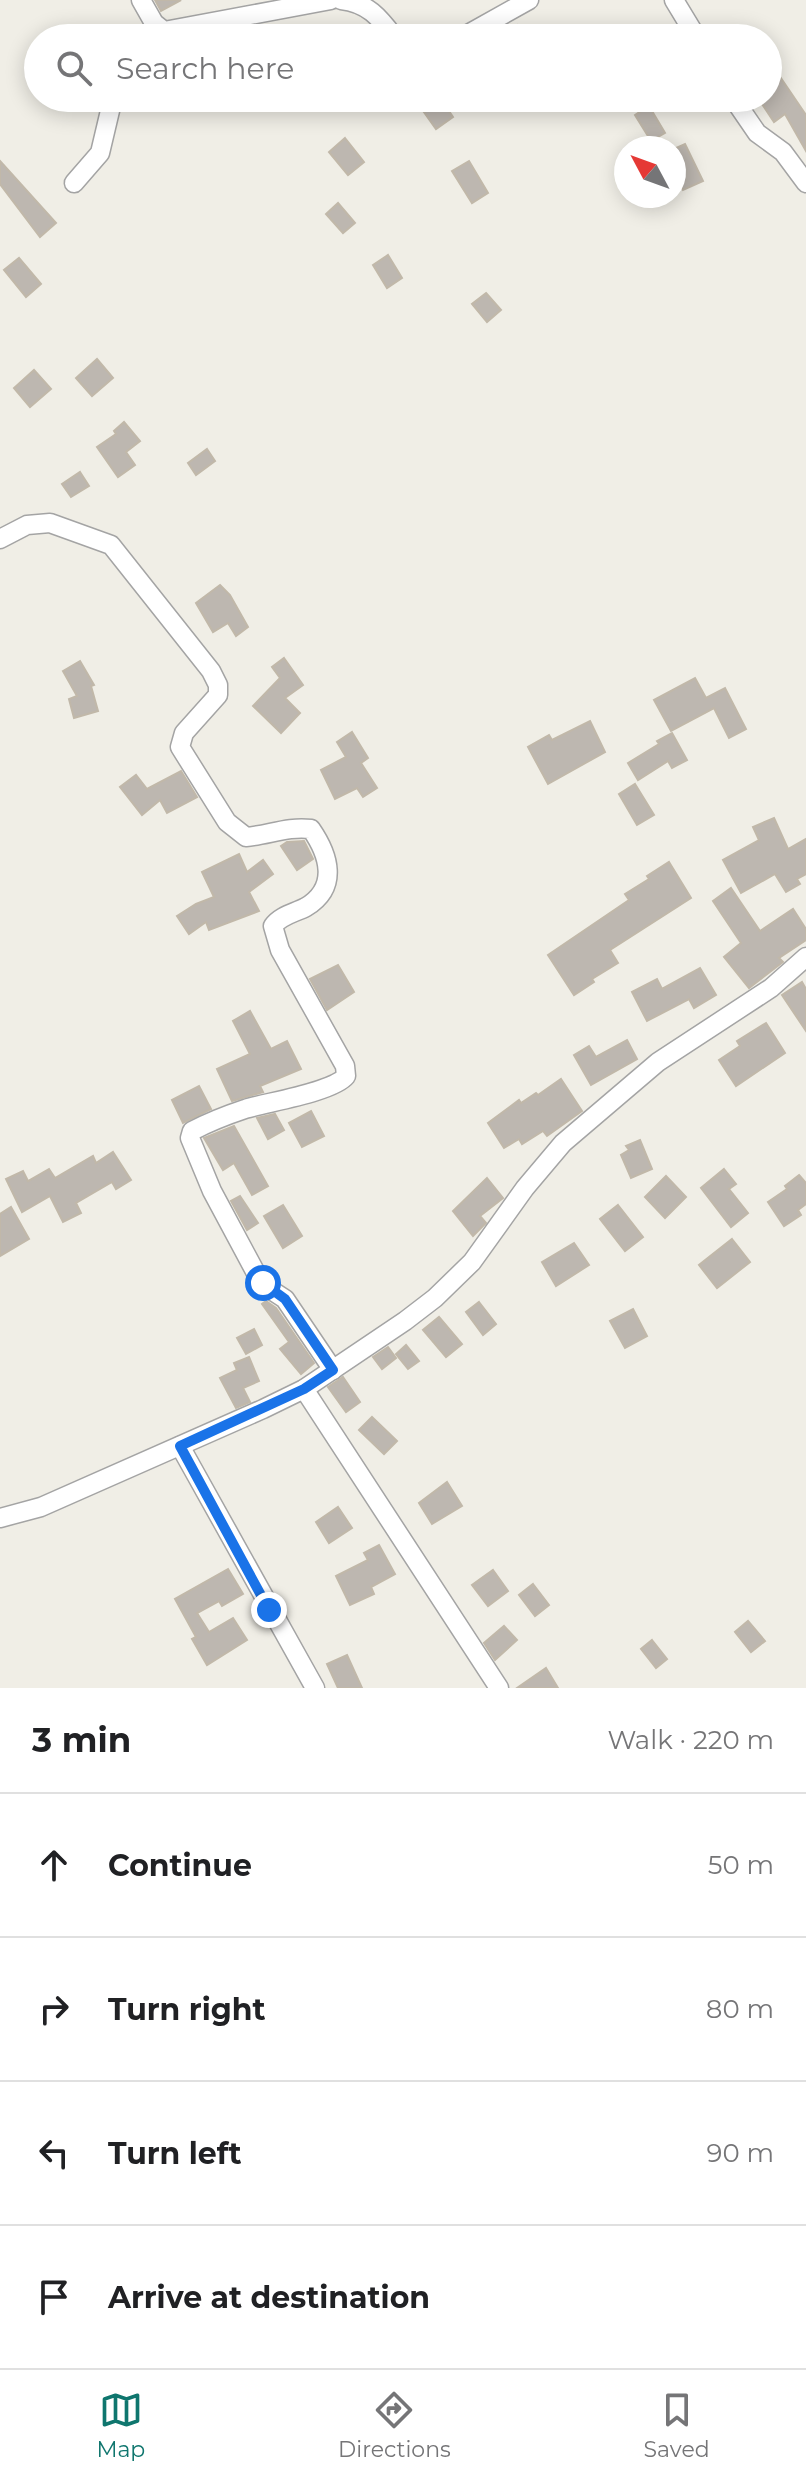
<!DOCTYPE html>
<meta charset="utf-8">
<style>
:root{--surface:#fff;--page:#f2f2f2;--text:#202124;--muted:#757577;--line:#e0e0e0;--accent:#0f766e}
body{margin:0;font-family:Montserrat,sans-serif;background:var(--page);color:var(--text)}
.compass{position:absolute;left:614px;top:136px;width:72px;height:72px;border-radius:50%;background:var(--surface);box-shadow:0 4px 20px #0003;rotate:311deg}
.stop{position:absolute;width:24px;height:24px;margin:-18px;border:6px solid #1a73e8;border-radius:50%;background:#fff}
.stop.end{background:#1a73e8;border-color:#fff;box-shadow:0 2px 8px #0008}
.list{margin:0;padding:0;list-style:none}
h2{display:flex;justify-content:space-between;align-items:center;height:104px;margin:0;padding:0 32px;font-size:34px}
h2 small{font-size:26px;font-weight:400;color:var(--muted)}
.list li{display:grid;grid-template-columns:52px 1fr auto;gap:24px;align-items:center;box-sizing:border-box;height:144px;padding:0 32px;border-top:2px solid var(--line)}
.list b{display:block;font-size:30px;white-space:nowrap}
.list em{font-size:26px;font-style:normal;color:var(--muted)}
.icon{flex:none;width:44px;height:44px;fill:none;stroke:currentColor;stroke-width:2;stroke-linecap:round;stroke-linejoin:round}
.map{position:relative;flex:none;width:806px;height:1688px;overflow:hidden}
.search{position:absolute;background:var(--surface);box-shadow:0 4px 20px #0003;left:24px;right:24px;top:24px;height:88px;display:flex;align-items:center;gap:20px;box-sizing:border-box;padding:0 28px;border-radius:44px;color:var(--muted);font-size:30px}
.sheet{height:680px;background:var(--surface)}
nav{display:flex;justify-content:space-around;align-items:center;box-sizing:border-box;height:112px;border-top:2px solid var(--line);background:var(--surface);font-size:22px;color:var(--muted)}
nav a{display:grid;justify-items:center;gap:4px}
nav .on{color:var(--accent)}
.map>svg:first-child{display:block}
.building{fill:#bdb7b0;stroke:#c1b8a9;stroke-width:2}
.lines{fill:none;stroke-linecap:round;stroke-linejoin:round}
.minor-casing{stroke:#a4a4a4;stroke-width:21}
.minor{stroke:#fff;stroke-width:18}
.route{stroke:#1a73e8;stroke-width:10}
</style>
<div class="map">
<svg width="806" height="1688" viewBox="0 0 806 1688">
<rect width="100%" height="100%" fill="#f0eee6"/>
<g class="building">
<path d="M155,0H181L161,11Z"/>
<path d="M517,25L524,38H493Z"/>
<path d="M768,59L806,115V151L785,114L774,122L758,98H768Z"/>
<path d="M414,98H440L453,117L436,129Z"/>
<path d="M649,106L665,133L651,141L635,115Z"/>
<path d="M345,138L364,162L348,175L329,152Z"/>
<path d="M685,144L703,181L683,190L674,172V149Z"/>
<path d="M0,161L56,223L40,237L0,184Z"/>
<path d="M469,161L488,193L472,203L452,171Z"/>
<path d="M338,203L355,223L343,233L326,214Z"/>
<path d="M388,255L402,278L387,288L373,265Z"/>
<path d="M19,258L41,284L26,297L4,270Z"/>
<path d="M486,293L501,310L487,322L472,304Z"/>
<path d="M97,359L113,378L92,396L76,378Z"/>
<path d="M34,370L51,389L30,407L14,388Z"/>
<path d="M124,422L140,441L126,452L135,465L118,477L97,447L116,434L114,431Z"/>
<path d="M207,449L215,461L196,475L188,463Z"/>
<path d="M80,472L89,486L71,497L62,484Z"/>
<path d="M220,585L230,595L248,627L236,636L228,623L213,632L196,603Z"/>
<path d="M284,658L303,685L285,698L300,713L281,733L253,706L280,678L272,667Z"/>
<path d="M80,661L94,685L91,686L98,711L74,718L69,699L77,696L63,671Z"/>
<path d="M695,678L706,698L725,688L746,729L729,738L714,708L671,731L654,700Z"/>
<path d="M590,721L605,752L548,784L528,747L549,735L552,740Z"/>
<path d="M352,732L368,758L361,763L377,788L363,797L357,788L335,799L321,770L346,757L337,742Z"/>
<path d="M672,733L687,760L672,768L668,761L638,780L628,763L659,744L657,741Z"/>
<path d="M181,771L197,797L167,813L160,800L142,815L120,787L136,775L147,789Z"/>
<path d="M635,784L654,815L637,825L619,794Z"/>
<path d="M774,818L788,849L806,839V874L797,879L800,884L786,892L775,874L741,893L723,860L759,840L753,827Z"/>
<path d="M304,841L313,859L297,870L281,846L287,842Z"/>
<path d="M239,854L247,872L263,860L273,874L249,892L259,911L209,930L206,922L189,934L177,916L196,904L214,897L202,872Z"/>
<path d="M669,862L691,898L610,950L618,963L592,979L594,982L574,995L548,955L629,900L625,894L649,879L647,876Z"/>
<path d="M731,888L760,931L793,909L806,929V940L779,958L783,962L749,988L724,957L741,943L713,901Z"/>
<path d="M338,965L354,992L327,1010L310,979Z"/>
<path d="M700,968L716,995L694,1008L689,999L647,1021L632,992L657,979L662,989Z"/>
<path d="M802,982L806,989V1031L782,995Z"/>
<path d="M250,1011L271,1049L287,1041L301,1069L260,1086L263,1092L232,1101L217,1069L250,1054L233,1021Z"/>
<path d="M766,1023L785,1053L736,1086L719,1060L740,1046L737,1041Z"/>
<path d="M627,1040L637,1059L591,1085L574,1055L589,1046L596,1057Z"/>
<path d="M561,1079L582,1111L547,1136L543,1131L522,1144L519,1139L504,1148L488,1123L519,1100L521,1103L536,1093L538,1095Z"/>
<path d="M199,1086L211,1109L183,1123L172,1100Z"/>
<path d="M311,1111L324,1136L302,1147L289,1123Z"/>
<path d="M275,1114L284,1130L268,1139L257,1118Z"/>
<path d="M234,1126L268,1186L252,1195L234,1163L223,1170L204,1138Z"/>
<path d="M640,1140L652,1169L631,1178L621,1155L629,1150L626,1146Z"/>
<path d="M113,1152L131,1180L116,1189L112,1182L76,1203L81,1213L63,1222L50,1196L22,1212L6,1179L23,1171L28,1181L49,1169L55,1178L93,1156L96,1163Z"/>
<path d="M724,1169L736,1184L729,1189L748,1213L731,1227L701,1188Z"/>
<path d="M799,1175L806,1183V1204L798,1210L801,1215L784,1226L768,1202L787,1189L785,1186Z"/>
<path d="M666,1176L686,1197L665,1218L645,1197Z"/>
<path d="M487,1178L503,1198L480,1216L486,1223L473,1236L453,1211Z"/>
<path d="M240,1196L258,1223L247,1230L231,1201Z"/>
<path d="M283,1205L302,1236L283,1248L264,1216Z"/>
<path d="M618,1205L643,1237L625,1251L600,1219Z"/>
<path d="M11,1207L29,1239L0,1256V1214Z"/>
<path d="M732,1239L750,1262L717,1288L699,1265Z"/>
<path d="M574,1243L589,1265L556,1286L542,1262Z"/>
<path d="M266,1301L276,1308L314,1363L301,1374L280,1349L289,1342L262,1304Z"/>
<path d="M479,1302L496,1324L483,1335L466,1312Z"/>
<path d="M633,1309L647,1336L625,1348L610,1321Z"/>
<path d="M439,1317L462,1344L446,1357L423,1330Z"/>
<path d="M254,1329L262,1345L246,1354L237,1338Z"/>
<path d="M406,1345L419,1361L408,1369L396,1354Z"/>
<path d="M388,1347L396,1358L382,1369L373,1357Z"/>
<path d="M249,1357L259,1381L243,1388L250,1402L236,1408L220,1378L237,1370L234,1363Z"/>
<path d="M343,1377L360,1402L346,1412L328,1387Z"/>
<path d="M372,1417L397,1441L384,1454L359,1430Z"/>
<path d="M447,1482L462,1506L432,1524L419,1503Z"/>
<path d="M338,1507L352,1528L329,1543L316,1522Z"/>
<path d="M379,1545L395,1574L371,1587L374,1594L350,1605L336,1576L368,1560L364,1553Z"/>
<path d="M228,1569L243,1594L222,1606L219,1601L197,1613L209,1632L233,1618L247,1640L207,1665L192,1639L196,1637L175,1599Z"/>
<path d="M493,1570L508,1591L488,1606L472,1585Z"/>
<path d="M533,1584L549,1605L535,1616L519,1595Z"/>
<path d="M748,1621L765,1641L751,1652L735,1632Z"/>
<path d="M504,1626L517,1640L495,1660L484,1643Z"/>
<path d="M652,1640L667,1659L656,1668L641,1649Z"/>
<path d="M347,1655L362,1688H338L327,1664Z"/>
<path d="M546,1668L558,1688H517Z"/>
</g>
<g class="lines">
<g class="minor-casing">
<g id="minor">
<path d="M141,0L154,23L164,31L331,0"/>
<path d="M341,0C368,3 379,17 395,38"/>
<path d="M674,0L697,38"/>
<path d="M461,38L529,0"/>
<path d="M733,98L757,133L783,152L806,183"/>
<path d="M74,183L100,153L113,98"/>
<path d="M0,539L27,525L50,523L111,545L211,671L218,685V695L184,733L180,747L227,822L246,837C269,835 288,826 311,829C329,855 339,887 306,907C295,913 281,915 273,926L280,950L345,1066L346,1076C333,1092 268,1102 245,1109C227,1115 209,1122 192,1131L190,1138L212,1191L257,1275L271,1290L285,1299L333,1370"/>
<path d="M304,1389L499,1688"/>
<path d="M180,1446L315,1688"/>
<path d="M0,1518L41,1507L263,1409L304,1389L405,1321L435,1298L472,1262L525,1188L563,1143L658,1062L771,988L806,957"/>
</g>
</g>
<use href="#minor" class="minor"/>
</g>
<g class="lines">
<path class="route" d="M263,1283L285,1299L333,1370L304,1389L180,1446L269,1610"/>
</g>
</svg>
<svg class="compass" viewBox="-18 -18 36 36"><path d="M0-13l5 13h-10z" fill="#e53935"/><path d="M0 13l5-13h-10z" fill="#757577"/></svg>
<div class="stop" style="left:263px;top:1283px"></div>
<div class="stop end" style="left:269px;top:1610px"></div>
<div class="search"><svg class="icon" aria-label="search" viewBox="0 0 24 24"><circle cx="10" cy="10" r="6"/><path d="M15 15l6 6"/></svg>Search here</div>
</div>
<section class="sheet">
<h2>3 min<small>Walk · 220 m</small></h2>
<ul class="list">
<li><svg class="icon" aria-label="ahead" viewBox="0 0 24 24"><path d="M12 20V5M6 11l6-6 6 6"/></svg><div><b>Continue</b></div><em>50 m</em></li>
<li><svg class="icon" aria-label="right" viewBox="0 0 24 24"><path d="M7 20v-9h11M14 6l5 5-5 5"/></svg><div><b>Turn right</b></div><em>80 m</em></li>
<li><svg class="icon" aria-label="left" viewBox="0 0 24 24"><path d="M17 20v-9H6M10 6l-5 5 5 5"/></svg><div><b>Turn left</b></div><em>90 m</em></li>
<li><svg class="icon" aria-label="arrive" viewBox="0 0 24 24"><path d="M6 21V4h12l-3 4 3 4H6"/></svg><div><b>Arrive at destination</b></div></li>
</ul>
</section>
<nav>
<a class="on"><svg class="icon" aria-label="map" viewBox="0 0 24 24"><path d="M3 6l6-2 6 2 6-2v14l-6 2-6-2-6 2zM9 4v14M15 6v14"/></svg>Map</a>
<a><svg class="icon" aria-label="directions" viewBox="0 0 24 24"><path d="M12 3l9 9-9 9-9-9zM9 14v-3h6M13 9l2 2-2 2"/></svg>Directions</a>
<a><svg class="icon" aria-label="saved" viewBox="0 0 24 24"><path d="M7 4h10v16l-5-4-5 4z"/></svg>Saved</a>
</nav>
